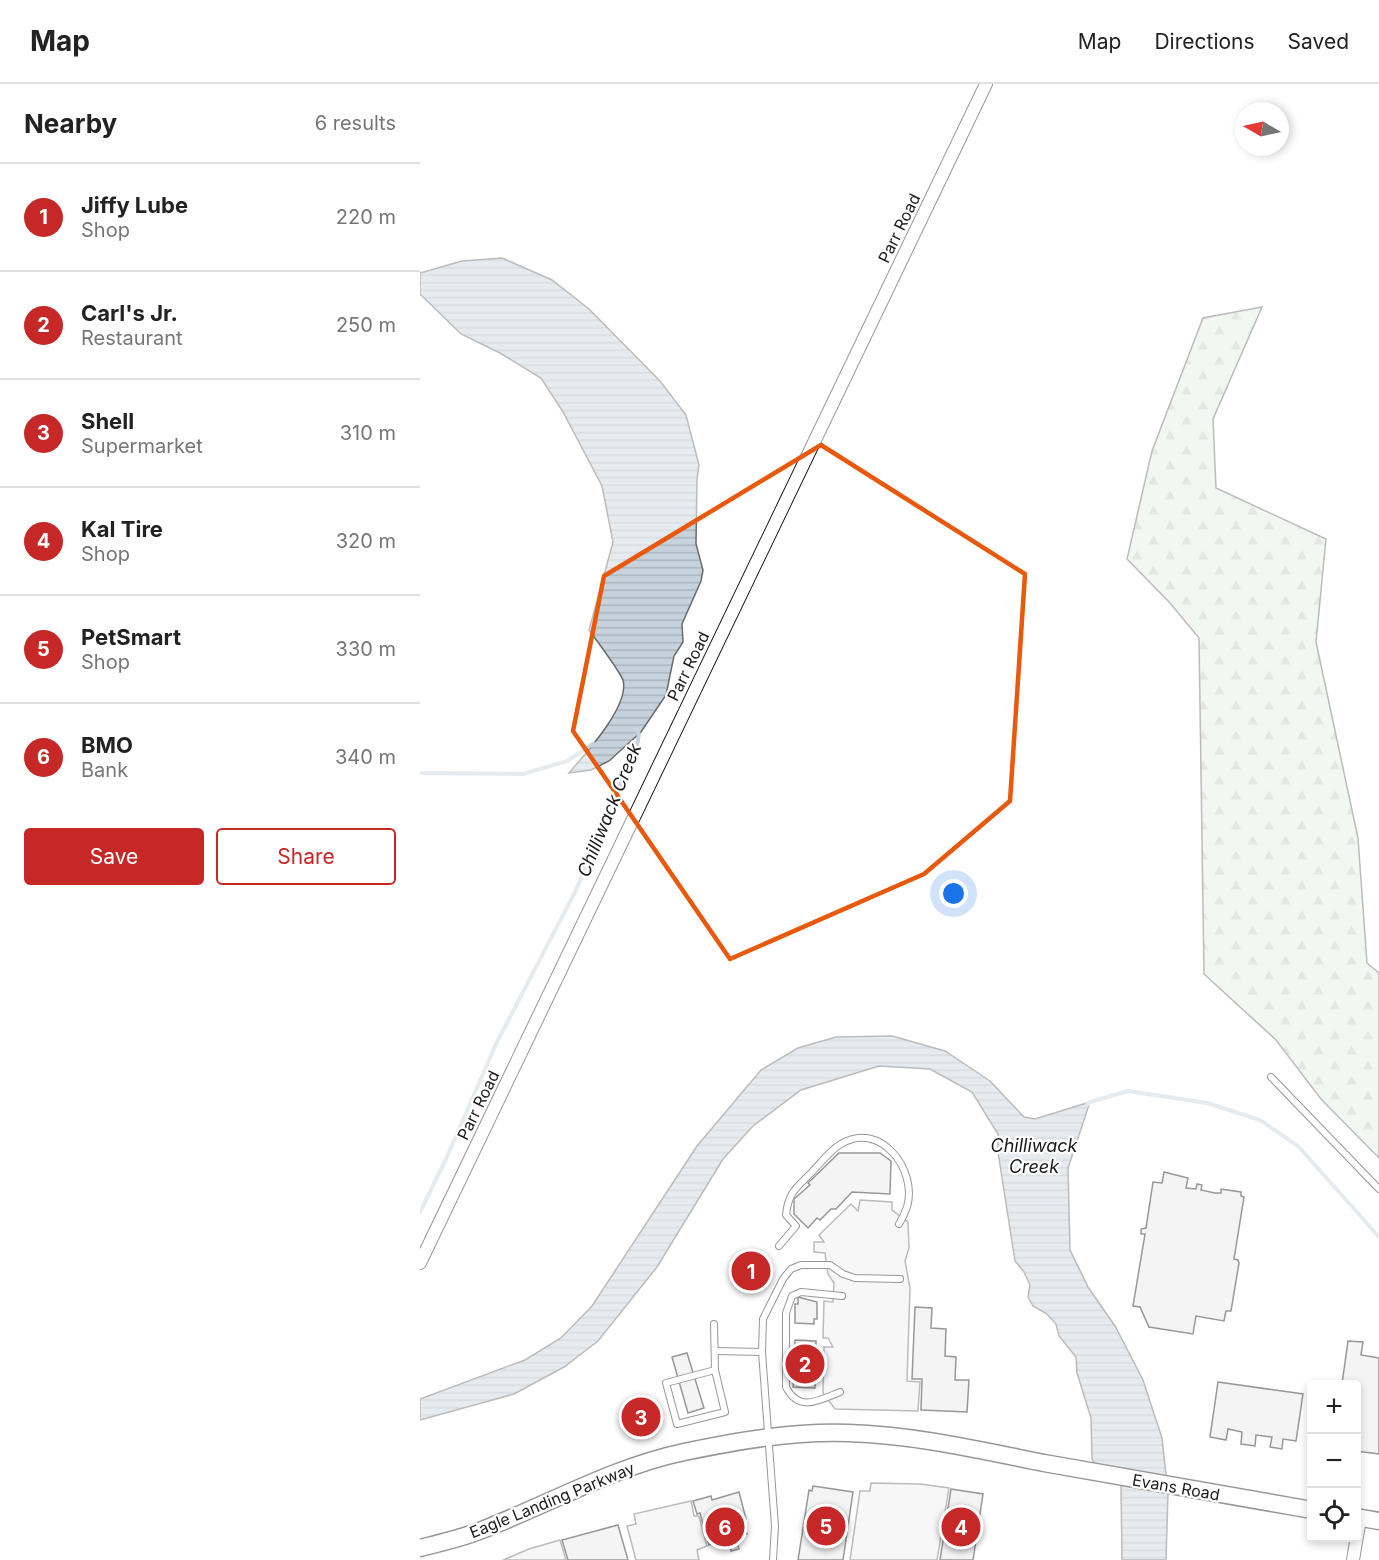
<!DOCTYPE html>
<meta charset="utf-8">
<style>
:root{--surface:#fff;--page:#f6f6f6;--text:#222;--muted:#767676;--line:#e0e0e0;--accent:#c62828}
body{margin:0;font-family:Inter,sans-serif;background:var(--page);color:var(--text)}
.controls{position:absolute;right:18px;bottom:18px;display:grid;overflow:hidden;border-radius:6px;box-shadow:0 3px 9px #0003}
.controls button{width:54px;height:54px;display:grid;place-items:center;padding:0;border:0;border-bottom:2px solid var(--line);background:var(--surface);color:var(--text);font:30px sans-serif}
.compass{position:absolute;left:815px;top:18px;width:54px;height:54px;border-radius:50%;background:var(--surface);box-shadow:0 3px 9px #0003;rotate:279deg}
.you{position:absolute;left:534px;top:810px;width:21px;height:21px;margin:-15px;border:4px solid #fff;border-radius:50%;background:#1a73e8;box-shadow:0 0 0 9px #1a73e833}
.badge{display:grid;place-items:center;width:39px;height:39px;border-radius:50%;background:var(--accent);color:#fff;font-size:20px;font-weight:700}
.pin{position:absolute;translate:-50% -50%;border:3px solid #fff;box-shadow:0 2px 6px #0006}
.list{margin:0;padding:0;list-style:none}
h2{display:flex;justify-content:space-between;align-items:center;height:78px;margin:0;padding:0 24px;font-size:26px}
h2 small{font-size:20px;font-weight:400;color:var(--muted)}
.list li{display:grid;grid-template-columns:39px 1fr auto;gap:18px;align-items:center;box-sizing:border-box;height:108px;padding:0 24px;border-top:2px solid var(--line)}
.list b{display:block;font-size:22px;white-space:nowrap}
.list p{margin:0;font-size:20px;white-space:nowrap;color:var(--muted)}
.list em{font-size:20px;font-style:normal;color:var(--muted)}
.actions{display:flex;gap:12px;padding:18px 24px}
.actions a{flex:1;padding:14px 0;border:2px solid var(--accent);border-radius:6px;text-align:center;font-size:21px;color:var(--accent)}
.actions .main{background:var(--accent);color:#fff}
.icon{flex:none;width:33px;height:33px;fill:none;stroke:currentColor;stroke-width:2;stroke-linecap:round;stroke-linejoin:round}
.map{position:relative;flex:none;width:959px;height:1476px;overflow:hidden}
header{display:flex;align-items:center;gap:36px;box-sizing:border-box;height:84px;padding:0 30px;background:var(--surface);border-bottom:2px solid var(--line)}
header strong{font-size:28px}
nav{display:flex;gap:33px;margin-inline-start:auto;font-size:21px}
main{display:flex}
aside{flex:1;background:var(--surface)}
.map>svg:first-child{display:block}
.forest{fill:url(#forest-firs);stroke:#6a6a6a;stroke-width:1.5}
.parking{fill:#ededed;stroke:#6a6a6a;stroke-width:1.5}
.water{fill:url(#water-rules);stroke:#6a6a6a;stroke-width:1.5}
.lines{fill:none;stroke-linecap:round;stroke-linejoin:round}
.stream{stroke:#c6d2dc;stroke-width:4}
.building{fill:#e6e6e6;stroke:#1a1a1a;stroke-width:1.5}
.lane-casing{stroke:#1a1a1a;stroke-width:8}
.street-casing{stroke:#1a1a1a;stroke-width:14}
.secondary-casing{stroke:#1a1a1a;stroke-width:19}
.lane{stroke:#fff;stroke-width:6}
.street{stroke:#fff;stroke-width:12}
.secondary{stroke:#fff;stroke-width:16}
.marked{fill:none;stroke:#e8590c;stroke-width:4.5;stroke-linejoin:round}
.labels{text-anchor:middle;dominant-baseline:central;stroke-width:4.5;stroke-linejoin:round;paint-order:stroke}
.street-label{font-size:16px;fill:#1a1a1a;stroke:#fff}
.water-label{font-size:18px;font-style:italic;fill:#1a1a1a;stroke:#fff}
</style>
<header>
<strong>Map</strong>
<nav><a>Map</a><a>Directions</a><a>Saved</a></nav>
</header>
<main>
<aside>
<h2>Nearby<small>6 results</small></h2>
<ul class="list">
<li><span class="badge">1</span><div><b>Jiffy Lube</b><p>Shop</p></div><em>220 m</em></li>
<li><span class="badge">2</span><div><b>Carl's Jr.</b><p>Restaurant</p></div><em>250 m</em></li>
<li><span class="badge">3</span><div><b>Shell</b><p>Supermarket</p></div><em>310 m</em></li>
<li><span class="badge">4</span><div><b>Kal Tire</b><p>Shop</p></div><em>320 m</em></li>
<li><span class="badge">5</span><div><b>PetSmart</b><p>Shop</p></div><em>330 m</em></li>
<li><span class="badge">6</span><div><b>BMO</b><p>Bank</p></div><em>340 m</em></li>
</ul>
<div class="actions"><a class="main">Save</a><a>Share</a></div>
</aside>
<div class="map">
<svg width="959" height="1476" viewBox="0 0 959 1476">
<defs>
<pattern id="forest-firs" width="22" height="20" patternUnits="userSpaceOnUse" patternTransform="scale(1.5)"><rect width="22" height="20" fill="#e0efe3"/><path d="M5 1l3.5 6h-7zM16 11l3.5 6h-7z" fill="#c0ccc2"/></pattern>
<pattern id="water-rules" width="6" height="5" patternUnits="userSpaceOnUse" patternTransform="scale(1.5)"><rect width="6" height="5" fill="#c6d2dc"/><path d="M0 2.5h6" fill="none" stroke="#aab4bc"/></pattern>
</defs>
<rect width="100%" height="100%" fill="#fff"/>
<path class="forest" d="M842,223L793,335L796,404L906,455L896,558L938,754L947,879L959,889V1074L901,1015L856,956L784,890L779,554L750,519L707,475L732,367L783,234Z"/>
<g class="parking">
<path d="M440,1116L472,1118V1126L488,1138L489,1164L485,1177L490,1204L487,1297L500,1298L498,1327L415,1325L403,1309L404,1263H413L408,1254H403L404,1217L413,1218L414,1199L408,1190L405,1169L394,1168V1158H404L399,1151L431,1120L438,1127Z"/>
<path d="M451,1399L500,1400L529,1404L517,1476H430L440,1407H450Z"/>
<path d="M271,1417L274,1432H279L287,1462L277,1466L279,1476H216L207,1442L216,1440L214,1430Z"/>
<path d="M140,1456L146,1476H83L109,1465Z"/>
</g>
<g class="water">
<path d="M82,174L132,196L169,225L240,297L266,331L279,381L277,395L276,460L283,486L281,497L262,540L263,558L254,572L246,611L221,648L189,677L171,686L149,689C165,670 210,622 203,596C199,586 177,557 169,546L193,458L182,402L143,328L121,294L80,269L41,250L0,210V189L42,177Z"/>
<path d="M472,952L525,967L570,997L604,1033L615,1035L670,1018L648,1084L650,1166L668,1203L695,1242L723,1296L742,1354L748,1409L746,1476H702L701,1402L691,1391L678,1386L672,1375L671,1334L657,1289L656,1273L639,1252L636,1240L627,1230L613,1222L608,1213L610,1201L604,1188L595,1177L578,1068V1050L552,1008L510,985L459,982L381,1006L333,1042L303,1075L237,1183L178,1257L144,1283L94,1310L0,1336V1315L105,1276L141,1254L172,1222L277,1062L341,986L378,964L416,953Z"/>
</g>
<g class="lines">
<g class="stream">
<path d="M0,689L103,690L147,677L173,660L176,661"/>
<path d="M667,1021L670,1018L708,1007L787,1019L840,1036L878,1062L959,1153"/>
<path d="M0,1128L26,1075L76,960L156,806L217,661L219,650L217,647"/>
</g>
</g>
<g class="building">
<path d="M419,1069H460L471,1077L470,1110L432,1108L416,1125H411L400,1136L397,1134L388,1144L374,1130V1115L390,1101L388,1099Z"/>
<path d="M744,1088L768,1094L766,1104L776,1105L777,1100L782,1101L781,1106L795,1109H801V1105L821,1108V1112L824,1113L814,1175L818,1176L819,1179L811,1227H806L804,1237L776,1232L773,1250L729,1243L720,1223L713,1222L725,1150H721V1145L726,1144L733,1098L742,1099Z"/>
<path d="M328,1169L349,1193L335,1205L314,1181Z"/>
<path d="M378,1213L397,1218V1235H394V1240L375,1239V1220H378Z"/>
<path d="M495,1223L512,1224L511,1244L526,1245L525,1272L536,1273L535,1296H549L547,1328L501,1326L502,1295H492Z"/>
<path d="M375,1256L396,1257L395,1304L373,1303Z"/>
<path d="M928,1257L943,1258L941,1271L959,1274V1370L936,1367V1300H922Z"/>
<path d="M267,1269L284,1324L268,1329L252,1273Z"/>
<path d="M798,1298L883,1310L876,1357L863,1355L862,1365L850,1363L852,1353L836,1351L835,1362L821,1360L822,1348L808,1345L806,1356L790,1353Z"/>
<path d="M226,1313L236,1348L217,1354L207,1319Z"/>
<path d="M393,1402L433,1408L423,1476H378L389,1406L392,1407Z"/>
<path d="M531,1405L563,1410L553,1476H520Z"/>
<path d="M319,1408L326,1435L323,1436L327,1450L315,1453L319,1465L311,1467L308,1455L289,1461L280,1429L277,1430L273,1417L291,1412L292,1416Z"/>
<path d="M198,1441L208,1476H148L142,1456Z"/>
</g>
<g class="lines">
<g class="lane-casing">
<g id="lane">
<path d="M851,993L959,1105"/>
<path d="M359,1162L376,1142L366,1131C368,1109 376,1104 391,1089C400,1080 410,1066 421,1060C460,1036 498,1086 487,1123C485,1129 482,1135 479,1140"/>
<path d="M294,1240L295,1286L305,1328L257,1340L246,1299L295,1286"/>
<path d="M295,1267L342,1268"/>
<path d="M420,1308C400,1316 379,1329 366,1303V1229L372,1212L381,1208L422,1212"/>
<path d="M353,1476L355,1442L342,1268L343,1235L363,1195L371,1185L381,1181H410L423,1190L435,1194L480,1195"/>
</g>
</g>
<g class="street-casing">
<g id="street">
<path d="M0,1179L566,0"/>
<path d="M933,1476L940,1434"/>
</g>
</g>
<g class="secondary-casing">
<g id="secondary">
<path d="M936,1433L959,1437"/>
<path d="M0,1464C20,1459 42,1454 62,1446C129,1420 193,1383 264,1368C317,1357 373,1347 428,1349C495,1351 559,1366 624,1379C713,1395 802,1411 892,1426"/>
</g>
</g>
<use href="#lane" class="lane"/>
<use href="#street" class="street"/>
<use href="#secondary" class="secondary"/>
</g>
<path d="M0 0H959V1476H0ZM401,361L605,490L590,717L504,790L310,875L153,647L184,492Z" fill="#fff" fill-opacity=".55" fill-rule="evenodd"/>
<path class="marked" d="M401,361L605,490L590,717L504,790L310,875L153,647L184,492Z"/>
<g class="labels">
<g class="street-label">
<text transform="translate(479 144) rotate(-64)">Parr Road</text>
<text transform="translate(268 582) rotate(-64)">Parr Road</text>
<text transform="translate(58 1021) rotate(-64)">Parr Road</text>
<text transform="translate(756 1403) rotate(10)">Evans Road</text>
<text transform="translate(132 1416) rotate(-22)">Eagle Landing Parkway</text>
</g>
<g class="water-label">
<text transform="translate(189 726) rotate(-68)">Chilliwack Creek</text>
<text x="614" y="1061">Chilliwack<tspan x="614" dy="21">Creek</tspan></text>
</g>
</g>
</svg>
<div class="controls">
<button>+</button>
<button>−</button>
<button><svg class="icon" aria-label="locate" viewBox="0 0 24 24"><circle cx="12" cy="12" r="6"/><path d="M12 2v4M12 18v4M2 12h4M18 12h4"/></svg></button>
</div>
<svg class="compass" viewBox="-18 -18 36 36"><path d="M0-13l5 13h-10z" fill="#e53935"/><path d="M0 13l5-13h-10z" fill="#767676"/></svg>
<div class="you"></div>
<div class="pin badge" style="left:331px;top:1187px">1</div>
<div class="pin badge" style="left:385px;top:1280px">2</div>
<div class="pin badge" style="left:221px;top:1333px">3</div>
<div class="pin badge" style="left:541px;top:1443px">4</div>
<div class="pin badge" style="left:406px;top:1442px">5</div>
<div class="pin badge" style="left:305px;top:1443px">6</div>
</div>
</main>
